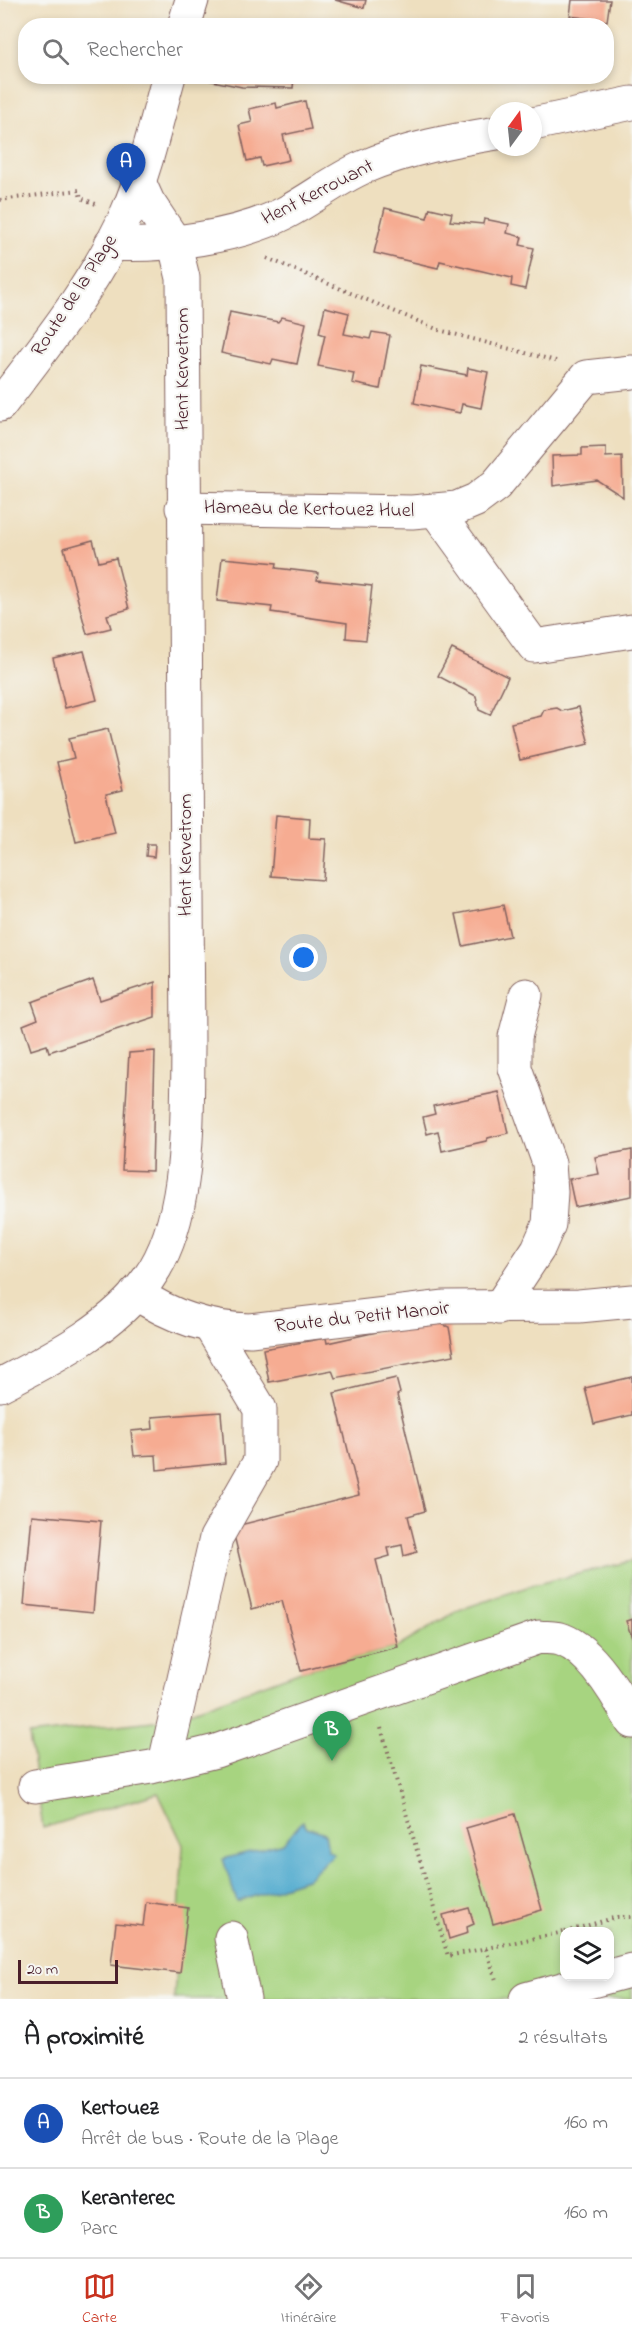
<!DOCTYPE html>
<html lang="fr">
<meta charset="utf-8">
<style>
:root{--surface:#fff;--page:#f6f6f6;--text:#202124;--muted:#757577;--line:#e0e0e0;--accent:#c8321e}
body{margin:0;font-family:"Indie Flower",sans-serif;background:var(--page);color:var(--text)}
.controls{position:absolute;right:18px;bottom:18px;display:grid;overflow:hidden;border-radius:12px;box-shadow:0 3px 9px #0003}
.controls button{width:54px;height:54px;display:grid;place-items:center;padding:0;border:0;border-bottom:2px solid var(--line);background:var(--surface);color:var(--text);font:30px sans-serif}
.compass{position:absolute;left:488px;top:102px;width:54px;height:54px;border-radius:50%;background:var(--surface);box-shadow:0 3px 9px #0003;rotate:15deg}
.scale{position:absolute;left:18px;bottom:15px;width:100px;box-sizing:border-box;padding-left:6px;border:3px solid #4a1f2b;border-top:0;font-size:16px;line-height:21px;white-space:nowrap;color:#4a1f2b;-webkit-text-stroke:4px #f6f6f2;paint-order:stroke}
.you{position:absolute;left:304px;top:958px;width:21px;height:21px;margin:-15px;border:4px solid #fff;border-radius:50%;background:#1a73e8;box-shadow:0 0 0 9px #1a73e833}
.badge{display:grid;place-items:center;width:39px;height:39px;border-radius:50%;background:var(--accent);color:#fff;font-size:20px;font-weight:700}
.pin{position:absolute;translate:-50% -50px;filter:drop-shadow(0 2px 3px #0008)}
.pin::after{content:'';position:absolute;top:32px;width:21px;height:18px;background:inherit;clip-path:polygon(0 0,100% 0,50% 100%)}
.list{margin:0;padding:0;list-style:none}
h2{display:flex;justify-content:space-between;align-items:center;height:78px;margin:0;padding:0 24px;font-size:26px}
h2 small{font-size:20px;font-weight:400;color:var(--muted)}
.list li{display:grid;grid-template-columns:39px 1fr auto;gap:18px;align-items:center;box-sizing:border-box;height:90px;padding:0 24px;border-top:2px solid var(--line)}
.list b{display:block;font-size:22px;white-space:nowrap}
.list p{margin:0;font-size:20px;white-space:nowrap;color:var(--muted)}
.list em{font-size:20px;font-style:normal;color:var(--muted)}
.icon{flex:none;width:33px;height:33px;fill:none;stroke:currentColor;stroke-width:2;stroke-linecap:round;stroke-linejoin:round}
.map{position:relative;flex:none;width:632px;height:1999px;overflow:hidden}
.search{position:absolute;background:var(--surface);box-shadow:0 3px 9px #0003;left:18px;right:18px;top:18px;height:66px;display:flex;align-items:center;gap:15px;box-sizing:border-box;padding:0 21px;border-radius:24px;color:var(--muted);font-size:22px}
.sheet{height:258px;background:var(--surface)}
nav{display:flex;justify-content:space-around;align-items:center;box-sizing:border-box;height:84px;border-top:2px solid var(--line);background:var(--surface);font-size:16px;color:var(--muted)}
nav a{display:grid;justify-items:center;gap:3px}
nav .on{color:var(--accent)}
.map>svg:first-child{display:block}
.green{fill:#a7d480;stroke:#787a56;stroke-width:1.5;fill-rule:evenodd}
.water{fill:#52accf;stroke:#4e667d;stroke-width:1.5}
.building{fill:#f6ac92}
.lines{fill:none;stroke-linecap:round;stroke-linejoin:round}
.minor-casing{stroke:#83625f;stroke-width:35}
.path{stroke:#83625f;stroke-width:4;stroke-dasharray:1.5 4.5;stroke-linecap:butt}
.minor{stroke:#fff;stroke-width:33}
.labels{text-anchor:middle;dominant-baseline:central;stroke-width:4.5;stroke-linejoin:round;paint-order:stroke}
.street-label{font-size:20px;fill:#4a1f2b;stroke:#f6f6f2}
</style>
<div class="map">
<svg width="632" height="1999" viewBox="0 0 632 1999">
<rect width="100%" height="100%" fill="#f6f6f2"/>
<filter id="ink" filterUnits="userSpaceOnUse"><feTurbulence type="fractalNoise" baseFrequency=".0167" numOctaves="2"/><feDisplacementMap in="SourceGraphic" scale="12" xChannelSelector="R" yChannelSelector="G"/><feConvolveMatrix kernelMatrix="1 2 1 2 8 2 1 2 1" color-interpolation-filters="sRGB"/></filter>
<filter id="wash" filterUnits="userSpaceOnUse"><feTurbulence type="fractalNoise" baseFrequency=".008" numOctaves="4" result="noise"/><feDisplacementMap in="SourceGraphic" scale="24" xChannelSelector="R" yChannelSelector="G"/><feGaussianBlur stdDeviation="1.35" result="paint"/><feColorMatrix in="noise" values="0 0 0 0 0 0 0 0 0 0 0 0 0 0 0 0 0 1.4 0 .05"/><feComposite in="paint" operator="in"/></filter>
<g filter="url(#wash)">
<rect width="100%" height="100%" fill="#eedfbf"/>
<path class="green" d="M632,1561V1999H174L183,1845L158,1793L43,1828L29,1735L171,1719L301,1671L398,1647L459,1610L533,1585ZM564,1932H610V1976H564Z"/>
<path class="water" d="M303,1821L307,1827L325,1833L328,1850L334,1854L306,1879L237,1902L223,1859L283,1843Z"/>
<g id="blocks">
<g class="building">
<path d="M335,0H366L364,8Z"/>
<path d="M572,0H610L607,21L570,16Z"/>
<path d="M188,76H294L293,88L242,87Z"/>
<path d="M305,101L311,129L283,135L289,160L262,166L260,158L247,161L239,125L252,122L249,109L276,103L277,108Z"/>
<path d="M385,208L427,218L430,208L452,213L450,221L483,224L484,219L509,224L507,233L522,237L520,245L534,248L525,289L511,286L512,278L440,261L438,268L374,253Z"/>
<path d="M325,307L349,313L344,334L370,339L372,332L390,335L380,389L352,383L354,373L318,366L325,335L319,333Z"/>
<path d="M230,312L278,322L282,317L306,323L297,364L273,359L271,364L221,353Z"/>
<path d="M421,366L467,375L468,368L488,372L481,408L462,404L460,413L414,403Z"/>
<path d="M606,447V457L622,456L623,497L597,480L553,486L552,456L582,455V448Z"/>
<path d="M93,540L99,562L116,558L129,609L107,615L111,628L87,634L64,548Z"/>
<path d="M222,558L277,563L276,568L318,573L317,580L372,586L366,640L346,638L347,623L271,612L272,607L217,601Z"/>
<path d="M452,649L508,677L490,715L479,710L476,696L438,676Z"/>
<path d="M84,651L97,700L65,708L53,658Z"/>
<path d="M579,707L589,744L520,760L511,723L541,716L544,710L557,708L562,711Z"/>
<path d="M108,729L123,790L106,794L115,833L76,842L57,762L74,758L69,738Z"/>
<path d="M276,815L310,818L309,838L326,839L323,880L271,876Z"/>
<path d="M147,844H155L154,857L146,856Z"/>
<path d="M503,905L510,936L463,946L456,914Z"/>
<path d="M93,980L100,1000L155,982V1017L49,1052L47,1045L31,1050L23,1025L38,1019L32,1002Z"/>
<path d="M155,1051L152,1171L122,1170L129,1053Z"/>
<path d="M499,1092L508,1133L488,1138L486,1141L442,1151L438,1131L427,1134L423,1117L435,1114L433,1106Z"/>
<path d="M632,1150V1196L575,1207L569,1179L599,1174L595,1157Z"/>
<path d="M431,1320L449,1327L454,1355L335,1378L332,1370L269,1382L263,1349L326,1338L327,1343Z"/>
<path d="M632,1377V1415L594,1424L585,1388Z"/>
<path d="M396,1378L400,1393L397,1395L425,1511L408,1516L417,1552L404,1556L402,1545L388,1548L390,1556L376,1560L398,1647L301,1671L282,1601L252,1609L232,1527L359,1495L334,1393Z"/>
<path d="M221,1412L225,1463L157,1470L156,1455L134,1456L131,1431L153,1429L152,1417Z"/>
<path d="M32,1515L101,1521L93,1612L24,1605Z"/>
<path d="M632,1619V1638L626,1621Z"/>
<path d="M515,1814L542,1910L493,1924L466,1828Z"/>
<path d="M146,1902L188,1908L180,1973L111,1965L116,1923L143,1926Z"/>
<path d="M469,1908L474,1924L467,1927L468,1933L449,1939L443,1915Z"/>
</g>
</g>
</g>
<g filter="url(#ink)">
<use href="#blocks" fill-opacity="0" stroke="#83625f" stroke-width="1.5"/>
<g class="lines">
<g class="minor-casing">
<g id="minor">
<path d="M184,26L192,0"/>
<path d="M533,124L632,103"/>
<path d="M111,244C164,247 238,237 285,213C312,199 336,179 364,167C406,149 453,140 497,133"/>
<path d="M0,405C46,345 96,283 127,213C146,170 156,122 169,76"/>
<path d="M182,508L412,512L457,508L476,500L496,485L586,377L632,372"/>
<path d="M436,511L534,646L632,631"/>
<path d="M136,1293C171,1317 208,1329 250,1330L445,1307L579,1306L632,1301"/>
<path d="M499,1308L538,1249L549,1224L551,1192L549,1163L515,1068V1037L526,995"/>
<path d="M0,1385C52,1358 113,1328 148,1279C191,1220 187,1118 188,1048L183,278L174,241L148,202L139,182"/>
<path d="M165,1763L216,1538L260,1461V1409L210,1326"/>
<path d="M35,1786L151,1767L216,1751L539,1637C546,1638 556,1637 563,1640C592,1651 618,1696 632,1722"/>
<path d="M231,1938L244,1999"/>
<path d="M526,1999L632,1970"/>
</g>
</g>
<g class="path">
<path d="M0,200L79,190L81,198L96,204"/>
<path d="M267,258L439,330L556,361"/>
<path d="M381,1728L448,1956L564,1932"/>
<path d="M565,1932L617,1917H632"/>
<path d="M486,1949L497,1983"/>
</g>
<use href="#minor" class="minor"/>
</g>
</g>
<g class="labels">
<g class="street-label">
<text transform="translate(318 193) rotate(-27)">Hent Kerrouant</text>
<text transform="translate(75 296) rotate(-57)">Route de la Plage</text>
<text transform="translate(183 369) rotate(-90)">Hent Kervetrom</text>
<text transform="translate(309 510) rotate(1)">Hameau de Kertouez Huel</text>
<text transform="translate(186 855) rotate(-90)">Hent Kervetrom</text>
<text transform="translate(362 1318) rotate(-6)">Route du Petit Manoir</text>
</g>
</g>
</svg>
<div class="controls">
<button><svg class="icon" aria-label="layers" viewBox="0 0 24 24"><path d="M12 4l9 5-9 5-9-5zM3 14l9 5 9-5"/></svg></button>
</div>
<svg class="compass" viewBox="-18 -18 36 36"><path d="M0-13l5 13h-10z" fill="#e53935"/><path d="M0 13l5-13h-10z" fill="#757577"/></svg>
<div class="scale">20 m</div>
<div class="you"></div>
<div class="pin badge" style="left:126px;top:193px;background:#1a4fb4">A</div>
<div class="pin badge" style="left:332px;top:1761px;background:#2e9e5b">B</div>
<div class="search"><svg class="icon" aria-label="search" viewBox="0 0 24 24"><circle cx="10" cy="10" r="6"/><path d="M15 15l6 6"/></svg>Rechercher</div>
</div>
<section class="sheet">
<h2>À proximité<small>2 résultats</small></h2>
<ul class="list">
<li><span class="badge" style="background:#1a4fb4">A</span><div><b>Kertouez</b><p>Arrêt de bus · Route de la Plage</p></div><em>160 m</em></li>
<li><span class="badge" style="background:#2e9e5b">B</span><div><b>Keranterec</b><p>Parc</p></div><em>160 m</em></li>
</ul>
</section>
<nav>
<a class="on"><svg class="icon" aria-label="map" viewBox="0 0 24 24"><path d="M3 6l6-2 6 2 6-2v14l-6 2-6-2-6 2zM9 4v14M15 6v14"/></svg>Carte</a>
<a><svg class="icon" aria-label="directions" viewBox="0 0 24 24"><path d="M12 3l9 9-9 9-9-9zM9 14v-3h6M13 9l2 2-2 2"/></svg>Itinéraire</a>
<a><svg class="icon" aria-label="saved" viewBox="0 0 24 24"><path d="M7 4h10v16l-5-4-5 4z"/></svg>Favoris</a>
</nav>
